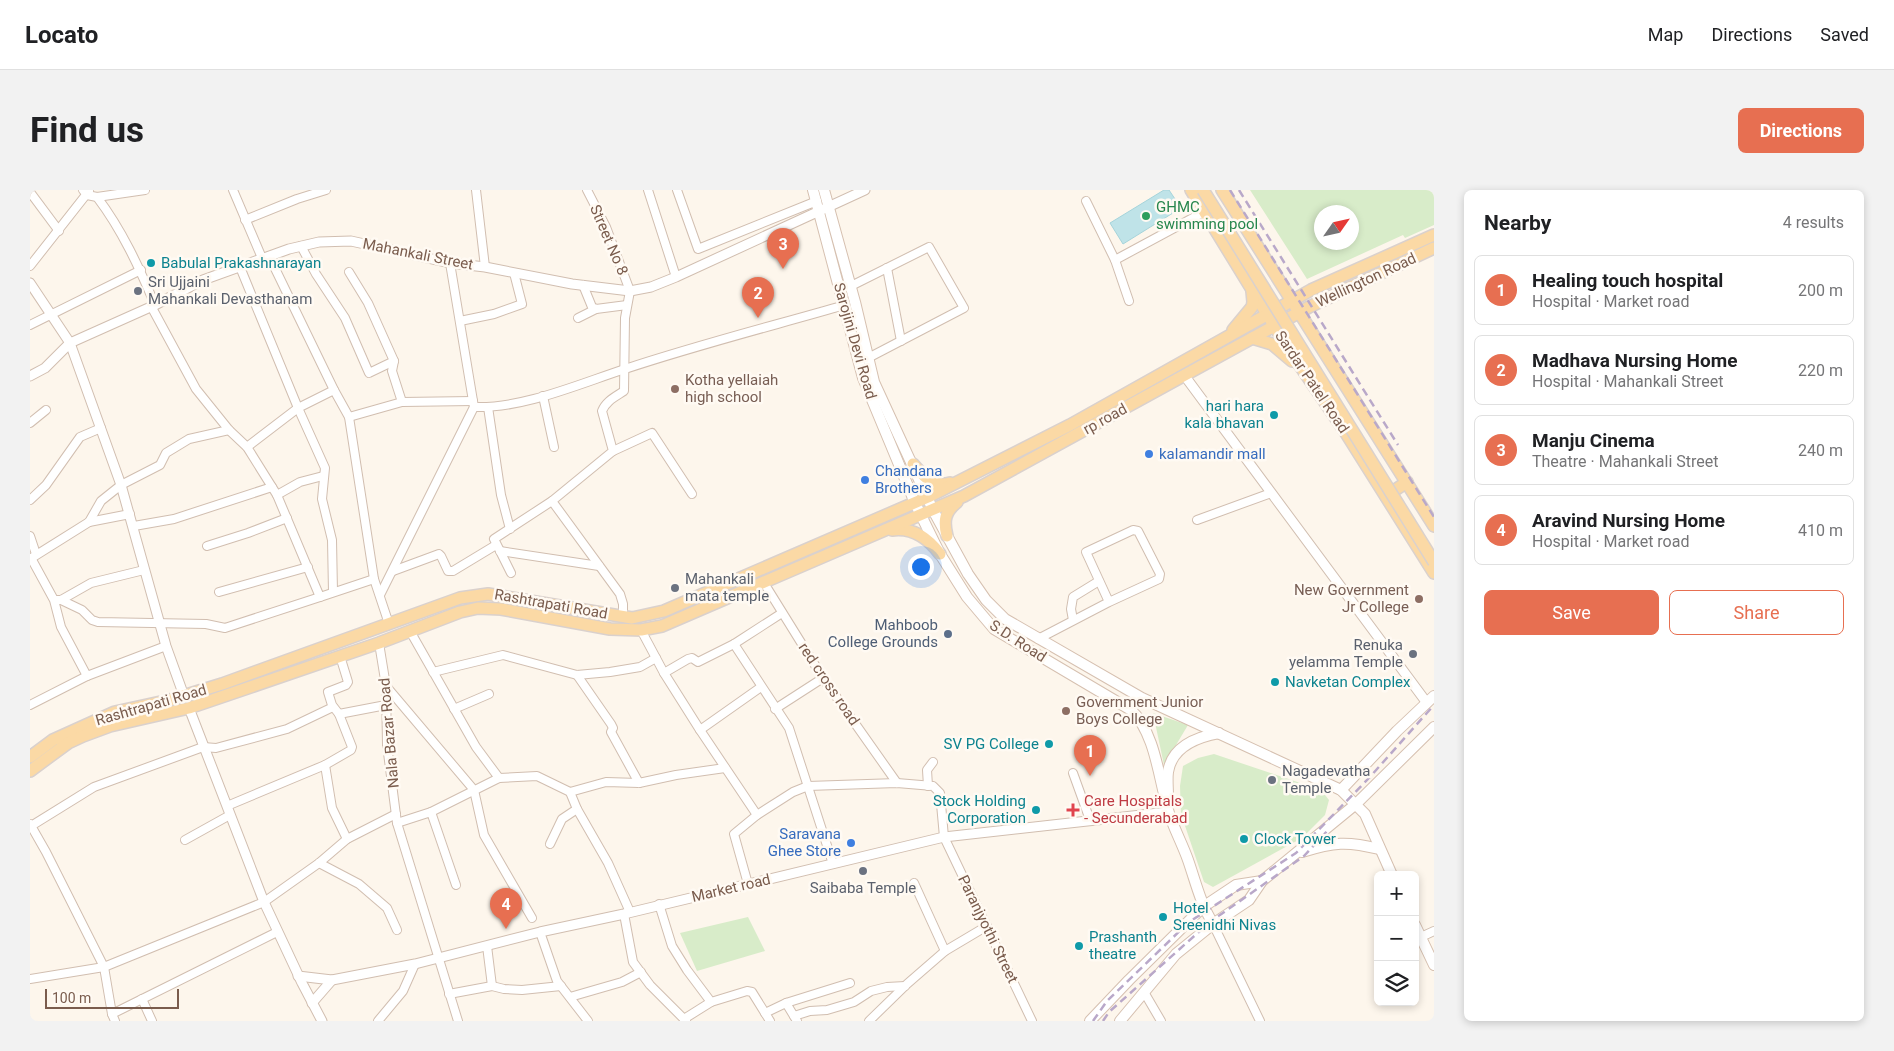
<!DOCTYPE html>
<meta charset="utf-8">
<style>
:root{--surface:#fff;--page:#f2f2f2;--text:#202124;--muted:#757577;--line:#e0e0e0;--accent:#e76f51}
body{margin:0;font-family:Roboto,sans-serif;background:var(--page);color:var(--text)}
.controls{position:absolute;right:15px;bottom:15px;display:grid;overflow:hidden;border-radius:8px;box-shadow:0 2px 8px #0003}
.controls button{width:45px;height:45px;display:grid;place-items:center;padding:0;border:0;border-bottom:1px solid var(--line);background:var(--surface);color:var(--text);font:25px sans-serif}
.compass{position:absolute;left:1284px;top:15px;width:45px;height:45px;border-radius:50%;background:var(--surface);box-shadow:0 2px 8px #0003;rotate:56deg}
.scale{position:absolute;left:15px;bottom:12px;width:134px;box-sizing:border-box;padding-left:5px;border:2px solid #7a5c4d;border-top:0;font-size:14px;line-height:18px;white-space:nowrap;color:#7a5c4d;-webkit-text-stroke:4px #fffaf3;paint-order:stroke}
.you{position:absolute;left:890px;top:376px;width:18px;height:18px;margin:-12px;border:4px solid #fff;border-radius:50%;background:#1a73e8;box-shadow:0 0 0 8px #1a73e833}
.badge{display:grid;place-items:center;width:32px;height:32px;border-radius:50%;background:var(--accent);color:#fff;font-size:16px;font-weight:700}
.pin{position:absolute;translate:-50% -41px;filter:drop-shadow(0 1px 2px #0008)}
.pin::after{content:'';position:absolute;top:26px;width:18px;height:15px;background:inherit;clip-path:polygon(0 0,100% 0,50% 100%)}
.list{margin:0;padding:0;list-style:none}
h2{display:flex;justify-content:space-between;align-items:center;height:65px;margin:0;padding:0 20px;font-size:21px}
h2 small{font-size:16px;font-weight:400;color:var(--muted)}
.list li{display:grid;grid-template-columns:32px 1fr auto;gap:15px;align-items:center;box-sizing:border-box;height:70px;margin:0 10px 10px;padding:0 10px;border:1px solid var(--line);border-radius:8px}
.list b{display:block;font-size:19px;white-space:nowrap}
.list p{margin:0;font-size:16px;white-space:nowrap;color:var(--muted)}
.list em{font-size:16px;font-style:normal;color:var(--muted)}
.actions{display:flex;gap:10px;padding:15px 20px}
.actions a{flex:1;padding:11px 0;border:1px solid var(--accent);border-radius:8px;text-align:center;font-size:18px;color:var(--accent)}
.actions .main{background:var(--accent);color:#fff}
.icon{flex:none;width:28px;height:28px;fill:none;stroke:currentColor;stroke-width:2;stroke-linecap:round;stroke-linejoin:round}
.map{position:relative;flex:none;width:1404px;height:831px;overflow:hidden;border-radius:8px}
header{display:flex;align-items:center;gap:30px;box-sizing:border-box;height:70px;padding:0 25px;background:var(--surface);border-bottom:1px solid var(--line)}
header strong{font-size:24px}
nav{display:flex;gap:28px;margin-inline-start:auto;font-size:18px}
.intro{display:flex;align-items:center;justify-content:space-between;box-sizing:border-box;height:120px;padding:0 30px}
h1{margin:0;font-size:35px}
.button{padding:12px 22px;border-radius:8px;background:var(--accent);color:#fff;font-size:18px;font-weight:700}
main{display:flex;gap:30px;padding:0 30px}
aside{flex:1;background:var(--surface);border-radius:8px;box-shadow:0 2px 8px #0003}
.map>svg:first-child{display:block}
.green{fill:#d8ecc9;fill-rule:evenodd}
.water{fill:#bfe3e8;stroke:#a5d3da}
.lines{fill:none;stroke-linecap:round;stroke-linejoin:round}
.minor-casing{stroke:#d1beb0;stroke-width:10}
.tertiary-casing{stroke:#d1beb0;stroke-width:11}
.secondary-casing{stroke:#d6c0b0;stroke-width:12}
.primary-casing{stroke:#dad1cd;stroke-width:14}
.minor{stroke:#fff;stroke-width:8}
.tertiary{stroke:#fff;stroke-width:9}
.secondary{stroke:#fff;stroke-width:10}
.primary{stroke:#fbd9a5;stroke-width:11}
.rail{stroke:#b9a8c9;stroke-width:2.5;stroke-dasharray:8 5;stroke-linecap:butt}
.primary-bridge-casing{stroke:#dad1cd;stroke-width:14;stroke-linecap:butt}
.primary-bridge{stroke:#fbd9a5;stroke-width:11}
.leisure-dot{fill:#2e9e5b;stroke:#fffaf3;stroke-width:2}
.culture-dot{fill:#0f9aa8;stroke:#fffaf3;stroke-width:2}
.worship-dot{fill:#6b7280;stroke:#fffaf3;stroke-width:2}
.education-dot{fill:#8d6e63;stroke:#fffaf3;stroke-width:2}
.shop-dot{fill:#3f7fe0;stroke:#fffaf3;stroke-width:2}
.service-dot{fill:#5c6f8a;stroke:#fffaf3;stroke-width:2}
.health-dot{fill:#e0444e;stroke:#fffaf3;stroke-width:2}
.labels{text-anchor:middle;dominant-baseline:central;stroke-width:5;stroke-linejoin:round;paint-order:stroke}
.leisure-label{font-size:15px;fill:#27864d;stroke:#fffaf3;text-anchor:start}
.street-label{font-size:15px;fill:#7a5c4d;stroke:#fffaf3}
.culture-label{font-size:15px;fill:#0d838f;stroke:#fffaf3;text-anchor:start}
.worship-label{font-size:15px;fill:#5b616d;stroke:#fffaf3;text-anchor:start}
.education-label{font-size:15px;fill:#785e54;stroke:#fffaf3;text-anchor:start}
.shop-label{font-size:15px;fill:#366cbe;stroke:#fffaf3;text-anchor:start}
.service-label{font-size:15px;fill:#4e5e75;stroke:#fffaf3;text-anchor:end}
.health-label{font-size:15px;fill:#be3a42;stroke:#fffaf3;text-anchor:start}
</style>
<header>
<strong>Locato</strong>
<nav><a>Map</a><a>Directions</a><a>Saved</a></nav>
</header>
<div class="intro"><h1>Find us</h1><a class="button">Directions</a></div>
<main>
<div class="map">
<svg width="1404" height="831" viewBox="0 0 1404 831">
<rect width="100%" height="100%" fill="#fdf6ec"/>
<g class="green">
<path d="M1220,0H1404V35L1375,48L1373,45L1277,89ZM1322,22V52H1292V22Z"/>
<path d="M1123,523L1158,535L1134,575Z"/>
<path d="M1184,564L1291,600L1299,610L1295,625L1272,648L1183,697L1174,692L1151,624L1150,596L1153,576L1168,568Z"/>
<path d="M718,727L735,761L667,781L650,743Z"/>
</g>
<path class="water" d="M1134,0H1139L1151,18L1093,54L1080,33Z"/>
<g class="lines">
<g class="minor-casing">
<g id="minor">
<path d="M53,0L57,5L67,7C92,40 109,77 125,115"/>
<path d="M203,0L232,68"/>
<path d="M446,0L455,77"/>
<path d="M557,0L576,37L600,101L595,128L594,201C585,207 576,211 572,221L583,261L522,311L590,404L593,414V427"/>
<path d="M618,0L646,87"/>
<path d="M647,0L668,59L787,11"/>
<path d="M0,2L29,41"/>
<path d="M67,7L115,0"/>
<path d="M1056,11L1085,70L1099,111"/>
<path d="M215,30L267,9L296,0"/>
<path d="M271,56L286,84L315,128L339,183L364,171"/>
<path d="M239,66L304,200L319,227L344,389L359,434"/>
<path d="M1085,70L1174,22"/>
<path d="M420,73L444,217"/>
<path d="M0,76L59,1"/>
<path d="M210,77L268,218L295,278L292,309L302,350L303,402"/>
<path d="M857,78L871,151"/>
<path d="M319,82L338,113L364,171L362,181L372,212"/>
<path d="M553,95L562,117L566,119L597,115"/>
<path d="M821,96L899,57L934,118L838,168"/>
<path d="M121,116L166,199L199,240L217,257L247,305L290,407L344,389"/>
<path d="M548,128L566,119"/>
<path d="M430,131L464,124L492,114L484,83"/>
<path d="M0,135L111,80"/>
<path d="M513,206L524,257"/>
<path d="M458,217L471,305L480,339"/>
<path d="M319,227L372,212L443,211"/>
<path d="M0,233L16,220"/>
<path d="M217,257L268,218L304,200"/>
<path d="M583,261L622,243L662,304"/>
<path d="M247,305L270,292L293,286"/>
<path d="M0,310L16,295L50,247L71,238"/>
<path d="M1167,330L1241,303"/>
<path d="M59,332L100,324"/>
<path d="M104,336L144,329L242,297"/>
<path d="M0,346L6,364"/>
<path d="M177,356L218,343L257,328"/>
<path d="M470,361L569,376"/>
<path d="M1,368L24,410L31,437L57,486"/>
<path d="M0,369L59,332L71,311L91,295L130,275L136,263L159,249L199,240"/>
<path d="M363,381L409,364L411,366L418,381H423L466,355"/>
<path d="M481,383L464,349L522,311"/>
<path d="M734,393L793,488L867,593"/>
<path d="M189,402L278,377"/>
<path d="M350,405L444,217C492,219 549,194 595,179C667,155 742,136 815,115"/>
<path d="M27,410H31L61,393L114,380"/>
<path d="M31,410L52,420L62,430L68,432L176,434L195,438L290,407"/>
<path d="M1043,430L1041,419L1043,407L1069,391"/>
<path d="M611,440L634,483L670,540L727,625L704,644L718,694"/>
<path d="M380,441L446,557L469,588"/>
<path d="M1008,449L1079,412L1129,389L1130,384L1108,341L1103,340L1056,362L1079,412"/>
<path d="M349,453L356,496L357,555L367,633L428,831"/>
<path d="M704,454L759,538L803,674"/>
<path d="M310,466L318,492L316,495L298,502L302,515L309,524L356,515"/>
<path d="M403,482L473,465L547,485L580,482L610,477L626,468"/>
<path d="M634,483L658,469L662,468L668,472L704,454L752,423"/>
<path d="M547,485L581,534L583,538L581,542L609,593"/>
<path d="M356,496L444,600L454,645L502,728"/>
<path d="M0,515L57,486L136,456"/>
<path d="M424,519L459,504"/>
<path d="M745,519L793,488"/>
<path d="M670,540L731,497"/>
<path d="M295,575L321,560L322,557L309,524"/>
<path d="M1043,583L1060,630"/>
<path d="M898,596L897,580L903,572"/>
<path d="M540,602L576,592L609,593L646,585L695,578"/>
<path d="M197,616L295,575L302,618L317,649"/>
<path d="M401,622L469,588L507,586L540,602L547,619L578,673L600,722"/>
<path d="M727,625L763,602L778,596L867,593L903,596L910,603L914,647L1002,831"/>
<path d="M367,633L401,622L426,695"/>
<path d="M0,634L16,662L74,777L82,824L85,831"/>
<path d="M1,636L64,597L173,557L186,558L257,539L303,517"/>
<path d="M155,650L200,625"/>
<path d="M520,654L532,629L547,619"/>
<path d="M289,673L329,694L357,718L367,740"/>
<path d="M884,693L915,761"/>
<path d="M629,714L642,756L657,780L681,812L717,801L722,802L740,831"/>
<path d="M594,724L603,772L620,795L656,831"/>
<path d="M1183,734L1230,831"/>
<path d="M510,742L527,791L558,831"/>
<path d="M1391,747L1404,741"/>
<path d="M457,756L462,796"/>
<path d="M0,789L74,777L234,712L289,673L317,649L366,624"/>
<path d="M1114,802L1131,831"/>
<path d="M419,804L462,796L474,799L492,800L531,796"/>
<path d="M540,807L592,792L611,782"/>
<path d="M112,809L122,831"/>
<path d="M756,813L820,793"/>
<path d="M735,823L756,813L767,831"/>
<path d="M82,824L247,742"/>
<path d="M764,826L780,821L797,820L824,812L841,801L857,797L875,796"/>
<path d="M654,829L681,812"/>
<path d="M348,831L373,801L385,774"/>
<path d="M839,831L877,794L915,761L957,736"/>
</g>
</g>
<g class="tertiary-casing">
<g id="tertiary">
<path d="M0,93L40,153L91,295L136,456L154,506"/>
<path d="M1154,185L1397,513"/>
<path d="M0,186L15,178L40,153L125,115L173,90L259,59L289,52L321,51L420,73L455,77L542,94L600,101L621,97L646,87L835,0"/>
<path d="M159,518L234,712L272,793L292,831"/>
<path d="M268,786L302,790L385,774L510,742L594,724L914,647L1138,622"/>
<path d="M282,813L302,790"/>
</g>
</g>
<g class="secondary-casing">
<g id="secondary">
<path d="M783,0L833,188L885,313L910,364L937,407L964,439L1101,520C1125,542 1129,589 1138,620C1143,637 1152,653 1158,670C1166,693 1170,712 1183,734"/>
<path d="M794,0L825,112L844,192L903,320L938,384L956,410L975,429L1112,508L1311,600L1335,624L1362,685"/>
<path d="M1311,600L1367,541L1404,506"/>
<path d="M1138,606C1138,598 1137,589 1138,582C1142,556 1167,547 1189,543"/>
<path d="M1272,662C1304,652 1317,651 1349,659"/>
<path d="M1385,735L1404,775"/>
<path d="M1060,831L1099,790L1173,717L1206,695L1232,691"/>
<path d="M1090,831L1146,764L1183,734L1219,710L1232,691L1326,614L1404,537"/>
</g>
</g>
<g class="primary-casing">
<g id="primary">
<path d="M1161,0L1256,155L1316,243L1404,383"/>
<path d="M1192,0L1404,336"/>
<path d="M1203,140L1222,117L1223,112L1222,101"/>
<path d="M1222,148L1242,154L1262,171"/>
<path d="M883,274C894,286 902,298 920,293"/>
<path d="M1356,306L1377,292"/>
<path d="M862,340C883,337 898,348 910,364"/>
<path d="M917,346C913,330 915,322 927,312"/>
<path d="M0,567L23,550L85,522L140,510L192,494L430,408L458,404L602,428L634,421L898,307L1040,235L1281,100L1404,45"/>
<path d="M0,581L38,553L53,546L80,536L159,518L349,453L430,422L448,418L471,419L580,439L611,440L632,436L934,306L1279,117L1404,58"/>
</g>
</g>
<use href="#minor" class="minor"/>
<use href="#tertiary" class="tertiary"/>
<use href="#secondary" class="secondary"/>
<use href="#primary" class="primary"/>
<g class="rail">
<path d="M1200,0L1404,327"/>
<path d="M1209,0L1368,255"/>
<path d="M1063,831L1077,811L1159,732L1266,663L1339,588L1404,515"/>
<path d="M1073,831L1079,822L1180,732L1274,666L1299,639"/>
</g>
<g class="primary-bridge-casing">
<path id="primary-bridge" d="M1173,0L1404,372"/>
</g>
<use href="#primary-bridge" class="primary-bridge"/>
</g>
<circle class="leisure-dot" cx="1116" cy="26" r="5"/>
<g class="culture-dot">
<circle cx="121" cy="73" r="5"/>
<circle cx="1244" cy="225" r="5"/>
<circle cx="1245" cy="492" r="5"/>
<circle cx="1019" cy="554" r="5"/>
<circle cx="1006" cy="620" r="5"/>
<circle cx="1214" cy="649" r="5"/>
<circle cx="1133" cy="727" r="5"/>
<circle cx="1049" cy="756" r="5"/>
</g>
<g class="worship-dot">
<circle cx="108" cy="101" r="5"/>
<circle cx="645" cy="398" r="5"/>
<circle cx="1383" cy="464" r="5"/>
<circle cx="1242" cy="590" r="5"/>
<circle cx="833" cy="681" r="5"/>
</g>
<g class="education-dot">
<circle cx="645" cy="199" r="5"/>
<circle cx="1389" cy="409" r="5"/>
<circle cx="1036" cy="521" r="5"/>
</g>
<g class="shop-dot">
<circle cx="1119" cy="264" r="5"/>
<circle cx="835" cy="290" r="5"/>
<circle cx="821" cy="653" r="5"/>
</g>
<circle class="service-dot" cx="918" cy="444" r="5"/>
<path class="health-dot" d="M1040.5 612.5h5v5h5v5h-5v5h-5v-5h-5v-5h5z"/>
<g class="labels">
<g class="leisure-label">
<text x="1126" y="17">GHMC<tspan x="1126" dy="17">swimming pool</tspan></text>
</g>
<g class="street-label">
<text transform="translate(579 50) rotate(67)">Street No 8</text>
<text transform="translate(388 64) rotate(11)">Mahankali Street</text>
<text transform="translate(1336 90) rotate(-25)">Wellington Road</text>
<text transform="translate(825 151) rotate(74)">Sarojini Devi Road</text>
<text transform="translate(1282 192) rotate(56)">Sardar Patel Road</text>
<text transform="translate(1075 229) rotate(-29)">rp road</text>
<text transform="translate(521 414) rotate(10)">Rashtrapati Road</text>
<text transform="translate(988 451) rotate(33)">S.D. Road</text>
<text transform="translate(799 494) rotate(56)">red cross road</text>
<text transform="translate(121 515) rotate(-16)">Rashtrapati Road</text>
<text transform="translate(359 543) rotate(-95)">Nala Bazar Road</text>
<text transform="translate(701 698) rotate(-13)">Market road</text>
<text transform="translate(958 739) rotate(64)">Paranjyothi Street</text>
</g>
<g class="culture-label">
<text x="131" y="73">Babulal Prakashnarayan</text>
<text x="1234" y="216" text-anchor="end">hari hara<tspan x="1234" dy="17">kala bhavan</tspan></text>
<text x="1255" y="492">Navketan Complex</text>
<text x="1009" y="554" text-anchor="end">SV PG College</text>
<text x="996" y="611" text-anchor="end">Stock Holding<tspan x="996" dy="17">Corporation</tspan></text>
<text x="1224" y="649">Clock Tower</text>
<text x="1143" y="718">Hotel<tspan x="1143" dy="17">Sreenidhi Nivas</tspan></text>
<text x="1059" y="747">Prashanth<tspan x="1059" dy="17">theatre</tspan></text>
</g>
<g class="worship-label">
<text x="118" y="92">Sri Ujjaini<tspan x="118" dy="17">Mahankali Devasthanam</tspan></text>
<text x="655" y="389">Mahankali<tspan x="655" dy="17">mata temple</tspan></text>
<text x="1373" y="455" text-anchor="end">Renuka<tspan x="1373" dy="17">yelamma Temple</tspan></text>
<text x="1252" y="581">Nagadevatha<tspan x="1252" dy="17">Temple</tspan></text>
<text x="833" y="698" text-anchor="middle">Saibaba Temple</text>
</g>
<g class="education-label">
<text x="655" y="190">Kotha yellaiah<tspan x="655" dy="17">high school</tspan></text>
<text x="1379" y="400" text-anchor="end">New Government<tspan x="1379" dy="17">Jr College</tspan></text>
<text x="1046" y="512">Government Junior<tspan x="1046" dy="17">Boys College</tspan></text>
</g>
<g class="shop-label">
<text x="1129" y="264">kalamandir mall</text>
<text x="845" y="281">Chandana<tspan x="845" dy="17">Brothers</tspan></text>
<text x="811" y="644" text-anchor="end">Saravana<tspan x="811" dy="17">Ghee Store</tspan></text>
</g>
<g class="service-label">
<text x="908" y="435">Mahboob<tspan x="908" dy="17">College Grounds</tspan></text>
</g>
<g class="health-label">
<text x="1054" y="611">Care Hospitals<tspan x="1054" dy="17">- Secunderabad</tspan></text>
</g>
</g>
</svg>
<div class="controls">
<button>+</button>
<button>−</button>
<button><svg class="icon" aria-label="layers" viewBox="0 0 24 24"><path d="M12 4l9 5-9 5-9-5zM3 14l9 5 9-5"/></svg></button>
</div>
<svg class="compass" viewBox="-18 -18 36 36"><path d="M0-13l5 13h-10z" fill="#e53935"/><path d="M0 13l5-13h-10z" fill="#757577"/></svg>
<div class="scale">100 m</div>
<div class="you"></div>
<div class="pin badge" style="left:1060px;top:586px">1</div>
<div class="pin badge" style="left:728px;top:128px">2</div>
<div class="pin badge" style="left:753px;top:79px">3</div>
<div class="pin badge" style="left:476px;top:739px">4</div>
</div>
<aside>
<h2>Nearby<small>4 results</small></h2>
<ul class="list">
<li><span class="badge">1</span><div><b>Healing touch hospital</b><p>Hospital · Market road</p></div><em>200 m</em></li>
<li><span class="badge">2</span><div><b>Madhava Nursing Home</b><p>Hospital · Mahankali Street</p></div><em>220 m</em></li>
<li><span class="badge">3</span><div><b>Manju Cinema</b><p>Theatre · Mahankali Street</p></div><em>240 m</em></li>
<li><span class="badge">4</span><div><b>Aravind Nursing Home</b><p>Hospital · Market road</p></div><em>410 m</em></li>
</ul>
<div class="actions"><a class="main">Save</a><a>Share</a></div>
</aside>
</main>
